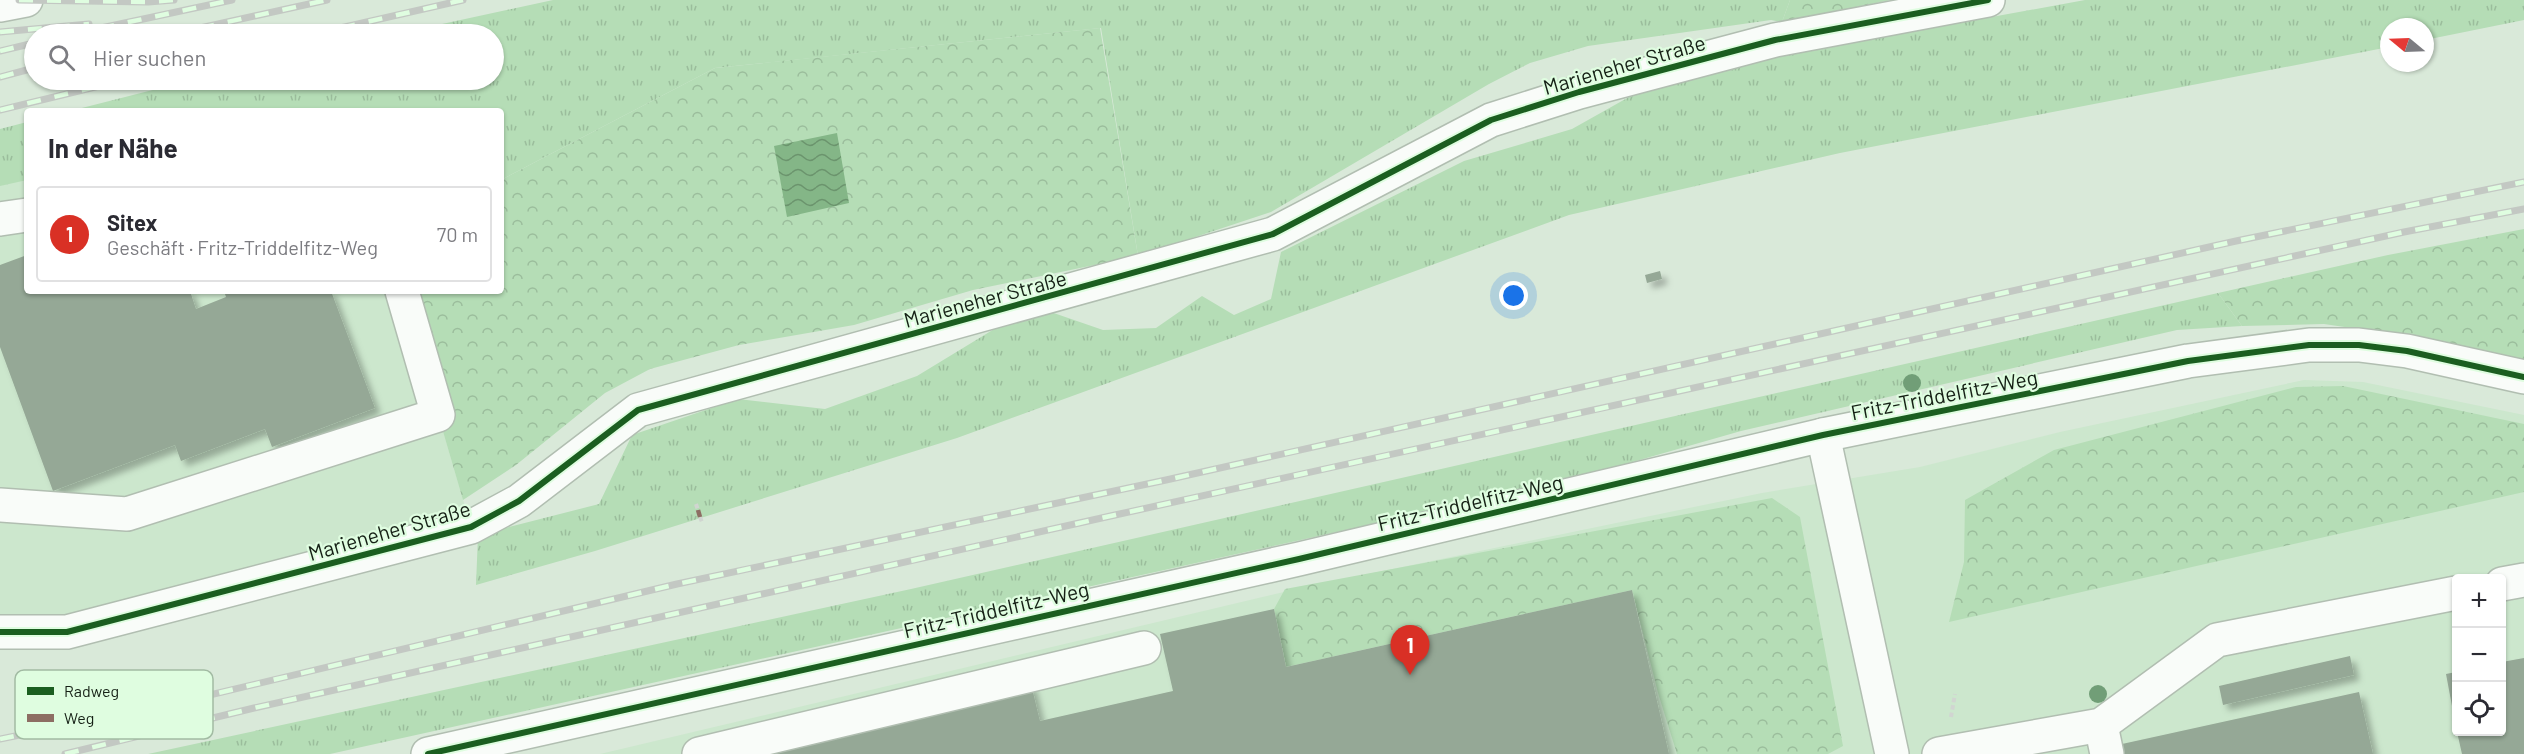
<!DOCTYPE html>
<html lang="de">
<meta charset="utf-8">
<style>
:root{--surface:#fff;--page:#f7f7f7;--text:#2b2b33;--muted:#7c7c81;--line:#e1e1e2;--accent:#d93025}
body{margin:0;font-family:Barlow,sans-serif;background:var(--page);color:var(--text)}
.controls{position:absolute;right:18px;bottom:18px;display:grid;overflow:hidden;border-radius:6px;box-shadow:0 2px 4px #0004}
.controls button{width:54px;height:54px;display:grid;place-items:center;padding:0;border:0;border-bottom:2px solid var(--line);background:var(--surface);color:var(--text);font:30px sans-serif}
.compass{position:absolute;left:2380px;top:18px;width:54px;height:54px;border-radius:50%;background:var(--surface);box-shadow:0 2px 4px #0004;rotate:289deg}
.you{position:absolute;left:1514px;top:296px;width:21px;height:21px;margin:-15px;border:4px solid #fff;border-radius:50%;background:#1a73e8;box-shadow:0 0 0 9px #1a73e833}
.badge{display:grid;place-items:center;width:39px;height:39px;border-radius:50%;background:var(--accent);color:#fff;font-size:20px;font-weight:700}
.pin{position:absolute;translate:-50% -50px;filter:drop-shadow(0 2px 3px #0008)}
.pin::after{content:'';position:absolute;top:32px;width:21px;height:18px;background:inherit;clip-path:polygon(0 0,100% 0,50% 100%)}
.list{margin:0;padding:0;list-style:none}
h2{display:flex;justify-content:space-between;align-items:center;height:78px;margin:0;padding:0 24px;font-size:26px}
h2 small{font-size:20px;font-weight:400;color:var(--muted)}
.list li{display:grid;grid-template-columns:39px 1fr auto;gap:18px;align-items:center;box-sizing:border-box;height:96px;margin:0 12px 12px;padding:0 12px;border:2px solid var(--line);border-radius:6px}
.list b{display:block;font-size:22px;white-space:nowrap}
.list p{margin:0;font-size:20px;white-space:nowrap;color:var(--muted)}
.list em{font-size:20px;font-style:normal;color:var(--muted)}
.icon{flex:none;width:33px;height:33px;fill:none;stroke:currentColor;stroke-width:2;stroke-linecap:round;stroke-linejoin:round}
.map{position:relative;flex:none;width:2524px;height:754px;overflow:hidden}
.search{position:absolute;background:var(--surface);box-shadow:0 2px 4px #0004;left:24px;top:24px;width:480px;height:66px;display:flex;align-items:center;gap:15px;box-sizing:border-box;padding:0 21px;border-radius:33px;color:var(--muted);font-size:22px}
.panel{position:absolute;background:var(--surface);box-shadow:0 2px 4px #0004;left:24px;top:108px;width:480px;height:186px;border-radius:6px}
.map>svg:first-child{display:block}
.built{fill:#cce7cd;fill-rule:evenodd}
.grass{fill:url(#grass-tufts)}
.forest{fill:url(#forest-crowns)}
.water{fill:url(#water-waves)}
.building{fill:#95a896;filter:url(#shadow)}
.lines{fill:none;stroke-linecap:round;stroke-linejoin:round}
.minor-casing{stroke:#b1beb1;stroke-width:36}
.path{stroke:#d1d5d1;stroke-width:4;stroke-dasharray:4.5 3;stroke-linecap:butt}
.minor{stroke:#f9fcf9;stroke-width:33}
.rail-casing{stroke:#c3c8c3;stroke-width:7}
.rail{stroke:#dffde0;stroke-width:4.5;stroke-dasharray:14;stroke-linecap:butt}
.quiet{stroke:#8d6e63;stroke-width:4.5;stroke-dasharray:9 4.5;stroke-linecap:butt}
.cycleway-casing{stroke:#dffde0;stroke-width:10}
.cycleway{stroke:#1b5e20;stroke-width:6}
.tree{fill:#719e77}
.labels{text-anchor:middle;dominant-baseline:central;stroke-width:4.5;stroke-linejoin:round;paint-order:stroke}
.street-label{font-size:21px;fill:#152015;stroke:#dffde0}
.key{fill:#dffde0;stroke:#a2bba3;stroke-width:1.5}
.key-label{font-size:16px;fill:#152015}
</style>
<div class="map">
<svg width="2524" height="754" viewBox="0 0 2524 754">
<defs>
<pattern id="grass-tufts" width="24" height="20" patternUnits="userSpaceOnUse" patternTransform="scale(1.5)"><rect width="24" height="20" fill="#b5ddb6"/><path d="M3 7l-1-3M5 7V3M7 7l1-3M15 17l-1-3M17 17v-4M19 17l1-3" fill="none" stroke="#9bbd9c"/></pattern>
<pattern id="forest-crowns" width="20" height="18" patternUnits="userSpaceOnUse" patternTransform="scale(1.5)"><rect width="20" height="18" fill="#b5ddb6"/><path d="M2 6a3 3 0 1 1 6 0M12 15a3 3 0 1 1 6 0" fill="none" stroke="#9bbd9c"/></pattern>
<pattern id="water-waves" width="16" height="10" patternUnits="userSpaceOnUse" patternTransform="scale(1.5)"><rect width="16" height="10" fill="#84b687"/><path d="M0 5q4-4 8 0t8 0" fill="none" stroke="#6b946d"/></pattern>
<filter id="shadow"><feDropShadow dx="5.5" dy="5.5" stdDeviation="3" flood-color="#0004"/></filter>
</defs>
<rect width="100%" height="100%" fill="#d9e9d9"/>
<g class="built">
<path d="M0,139L27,142V291H402L471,527L0,632Z"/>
<path d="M2304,380L2363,382L2524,415V754H600L1305,587L1762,493L1920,467L2060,432ZM2456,578H2502V732H2456Z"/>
</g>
<g class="grass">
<path d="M553,0H1790L1782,22L1771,20L1588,46L1530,63L1489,84L1271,212L1138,256L1101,28L715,68L501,180V111H70L192,80H494V34H396Z"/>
<path d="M2085,0H2524V20L2425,40V27H2389V47L1840,153L1569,215L957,438L595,551L476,585L478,535L599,504L632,435L738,399L825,409L917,376L1009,320L1045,310L1103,330L1156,328L1202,296L1234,315L1271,299L1281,252L1464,161L1572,129L1629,97L1772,57Z"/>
<path d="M27,122V180L0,186V129Z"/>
<path d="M2218,293L2242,326L2177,330L1741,431L1559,483L330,754H148L911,589Z"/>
</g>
<g class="forest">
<path d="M1790,0H1891L1782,22Z"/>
<path d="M1100,28L1138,256L973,290L854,325L739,345L650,369L605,393L516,465L463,500L402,291H501V180L715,68Z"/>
<path d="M2524,229V361L2420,338L2324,324L2242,326L2218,293L2388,255Z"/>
<path d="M2343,386L2524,424V492L1949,622L1964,562L1965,500L2054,450L2296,387Z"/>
<path d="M1772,498L1800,517L1843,746L1828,754H1677L1658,693L1632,590L1286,667L1274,609L1285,589Z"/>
</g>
<path class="water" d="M837,133L849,203L787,217L774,146Z"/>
<g class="building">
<path d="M27,255V291H190L196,309L226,297L224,291H331L375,408L272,447L265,429L181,461L175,445L53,491L0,347V265Z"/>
<path d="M1660,271L1662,279L1647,283L1645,275Z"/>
<path d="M1632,590L1669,754H745L1031,684L1040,721L1173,691L1160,634L1274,609L1286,667Z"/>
<path d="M2350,656L2354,675L2223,705L2219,686Z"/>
<path d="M2524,658V754H2462L2457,732H2502V662Z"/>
<path d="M2456,672V722H2455L2446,674Z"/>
<path d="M2359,692L2373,754H2124L2122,744Z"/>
</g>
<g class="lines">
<g class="minor-casing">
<g id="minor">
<path d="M0,5L26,0"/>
<path d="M0,219L27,215"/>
<path d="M1823,435L1892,754"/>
<path d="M0,505L127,514L438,415L402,291"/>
<path d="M2502,584L2524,580"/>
<path d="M0,632H67L471,527L519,501L638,410L1273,234L1491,120L1579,92L1775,40L1988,0"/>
<path d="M2101,725L2107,754"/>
<path d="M428,754L1299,559L1823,435L2188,361L2309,345H2359L2407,351L2524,377"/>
<path d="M699,754L1144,648"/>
<path d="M1939,754L2101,725L2217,640L2456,593"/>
</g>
</g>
<g class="path">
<path d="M696,504L698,510"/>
<path d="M700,517L702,522"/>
<path d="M1951,717L1955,694"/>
</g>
<use href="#minor" class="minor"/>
<g class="rail-casing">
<g id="rail">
<path d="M19,0L148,2L174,0"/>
<path d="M0,32L89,24"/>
<path d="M73,34L232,0"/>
<path d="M173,34L327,0"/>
<path d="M314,34L463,0"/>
<path d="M0,51L34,43"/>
<path d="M0,77L34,68"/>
<path d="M0,110L124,80"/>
<path d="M0,739L176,703L677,584L1166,480L2236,241L2524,182"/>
<path d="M65,754L254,708L1115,515L2404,232L2524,209"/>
</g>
</g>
<use href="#rail" class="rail"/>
<path class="quiet" d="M698,510L700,517"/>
<g class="cycleway-casing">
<g id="cycleway">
<path d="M0,632H67L471,527L519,501L638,410L1273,234L1491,120L1579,92L1775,40L1988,0"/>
<path d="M428,754L1299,559L1823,435L2188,361L2309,345H2359L2407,351L2524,377"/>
</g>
</g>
<use href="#cycleway" class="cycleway"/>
</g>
<g class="tree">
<circle cx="1912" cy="383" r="9"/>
<circle cx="2098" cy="694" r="9"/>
</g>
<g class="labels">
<g class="street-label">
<text transform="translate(1624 64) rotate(-16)">Marieneher Straße</text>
<text transform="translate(985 298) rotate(-15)">Marieneher Straße</text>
<text transform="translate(1944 394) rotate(-11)">Fritz-Triddelfitz-Weg</text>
<text transform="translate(1470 502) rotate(-13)">Fritz-Triddelfitz-Weg</text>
<text transform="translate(389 530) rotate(-16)">Marieneher Straße</text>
<text transform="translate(996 609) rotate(-13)">Fritz-Triddelfitz-Weg</text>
</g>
</g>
<rect x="15" y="670" width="198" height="69" rx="9" class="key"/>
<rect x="27" y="687" width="27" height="8" fill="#1b5e20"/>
<rect x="27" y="714" width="27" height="8" fill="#8d6e63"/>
<g class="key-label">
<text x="64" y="697">Radweg</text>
<text x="64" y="724">Weg</text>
</g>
</svg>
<div class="controls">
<button>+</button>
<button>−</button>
<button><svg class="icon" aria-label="locate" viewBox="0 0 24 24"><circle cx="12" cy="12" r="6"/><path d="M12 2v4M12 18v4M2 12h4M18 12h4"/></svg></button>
</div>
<svg class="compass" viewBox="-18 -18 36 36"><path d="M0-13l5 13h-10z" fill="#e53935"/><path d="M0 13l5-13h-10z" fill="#7c7c81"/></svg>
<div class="you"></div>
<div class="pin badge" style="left:1410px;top:675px">1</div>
<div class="search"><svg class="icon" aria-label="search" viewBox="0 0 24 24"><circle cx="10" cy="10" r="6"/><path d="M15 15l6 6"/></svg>Hier suchen</div>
<section class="panel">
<h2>In der Nähe<small></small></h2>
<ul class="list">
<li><span class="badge">1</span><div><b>Sitex</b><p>Geschäft · Fritz-Triddelfitz-Weg</p></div><em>70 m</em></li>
</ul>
</section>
</div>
